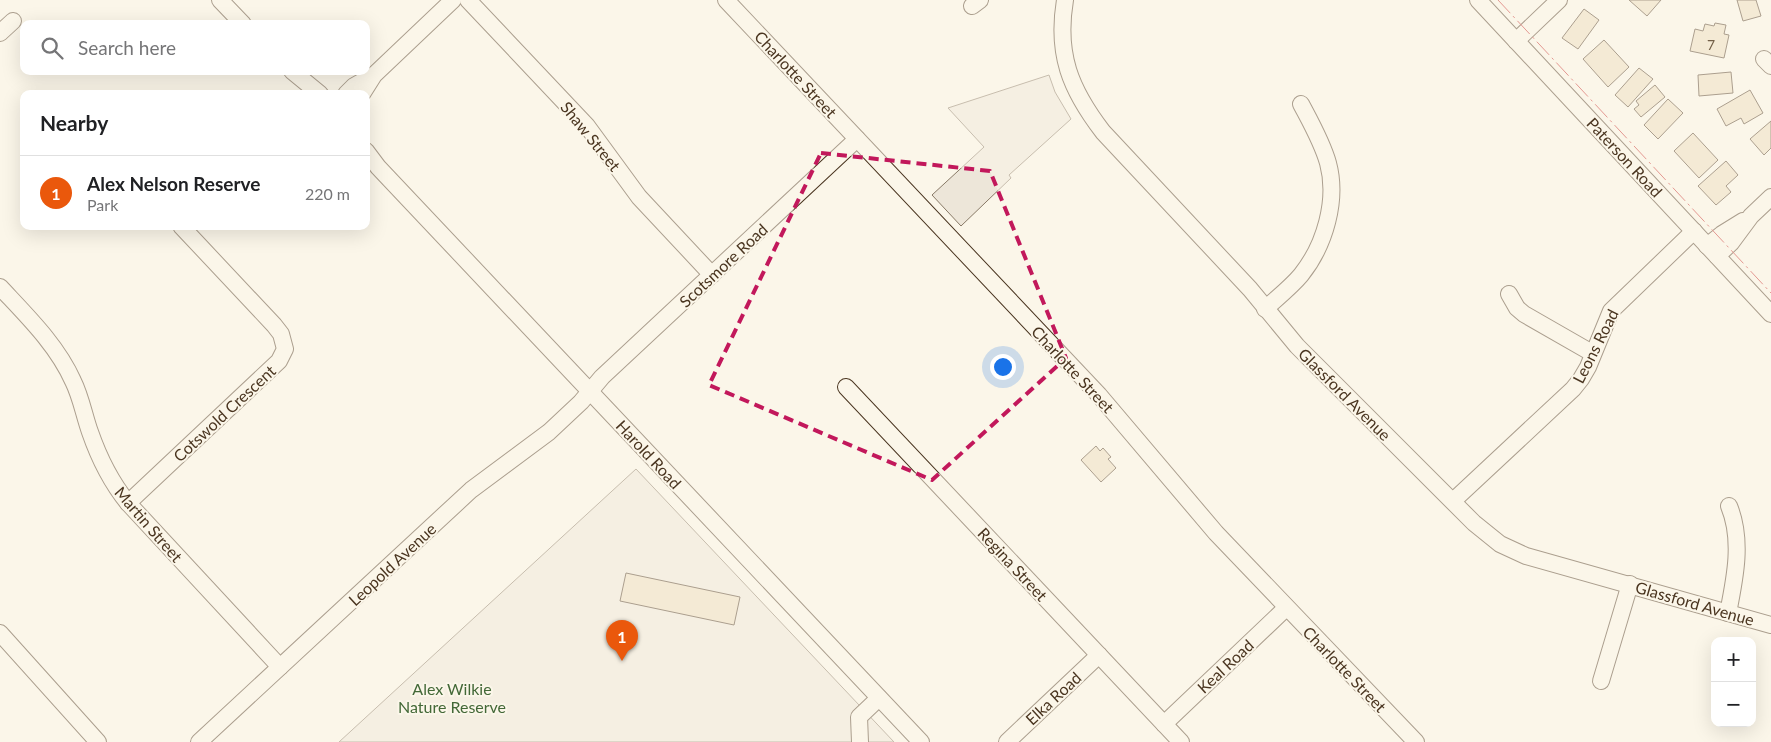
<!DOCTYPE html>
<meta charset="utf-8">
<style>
:root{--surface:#fff;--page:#f2f2f2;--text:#202124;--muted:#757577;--line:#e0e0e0;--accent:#ea580c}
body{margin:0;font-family:Lato,sans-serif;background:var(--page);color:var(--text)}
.controls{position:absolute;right:15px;bottom:15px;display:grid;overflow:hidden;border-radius:10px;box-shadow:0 5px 20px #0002}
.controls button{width:45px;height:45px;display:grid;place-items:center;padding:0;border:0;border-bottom:1px solid var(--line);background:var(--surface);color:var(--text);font:25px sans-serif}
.you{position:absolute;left:1002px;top:366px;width:18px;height:18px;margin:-12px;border:4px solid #fff;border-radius:50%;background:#1a73e8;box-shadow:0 0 0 8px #1a73e833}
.badge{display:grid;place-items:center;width:32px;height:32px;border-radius:50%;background:var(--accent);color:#fff;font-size:16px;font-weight:700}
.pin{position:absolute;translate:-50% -41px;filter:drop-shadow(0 1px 2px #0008)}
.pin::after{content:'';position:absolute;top:26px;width:18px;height:15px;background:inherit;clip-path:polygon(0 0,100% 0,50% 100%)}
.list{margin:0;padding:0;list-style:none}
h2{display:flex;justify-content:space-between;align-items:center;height:65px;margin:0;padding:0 20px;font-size:21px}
h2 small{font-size:16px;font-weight:400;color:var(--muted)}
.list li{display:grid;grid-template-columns:32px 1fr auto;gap:15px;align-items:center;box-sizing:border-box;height:75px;padding:0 20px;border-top:1px solid var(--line)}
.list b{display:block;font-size:19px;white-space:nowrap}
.list p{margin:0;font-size:16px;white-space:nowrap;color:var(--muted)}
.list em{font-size:16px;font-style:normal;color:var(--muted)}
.icon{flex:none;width:28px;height:28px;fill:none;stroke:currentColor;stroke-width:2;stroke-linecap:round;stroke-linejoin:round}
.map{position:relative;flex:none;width:1771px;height:742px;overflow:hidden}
.search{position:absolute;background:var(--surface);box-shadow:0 5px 20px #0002;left:20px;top:20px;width:350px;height:55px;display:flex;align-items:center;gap:12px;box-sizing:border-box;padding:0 18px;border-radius:10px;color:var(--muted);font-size:19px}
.panel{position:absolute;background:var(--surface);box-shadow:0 5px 20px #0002;left:20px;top:90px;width:350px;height:140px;border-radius:10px}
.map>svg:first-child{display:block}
.green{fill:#ede6d9;stroke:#887966}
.building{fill:#ecdcbc;stroke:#4a3520}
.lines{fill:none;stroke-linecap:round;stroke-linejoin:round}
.minor-casing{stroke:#4a3520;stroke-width:18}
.minor{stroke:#fbf6e9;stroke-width:16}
.power{stroke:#c62828;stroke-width:1;stroke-dasharray:18 4 2.5 4;stroke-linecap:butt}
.marked{fill:none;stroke:#c2185b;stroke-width:4;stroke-dasharray:10 6;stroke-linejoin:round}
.labels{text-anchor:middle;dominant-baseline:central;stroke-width:4;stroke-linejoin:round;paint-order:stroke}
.number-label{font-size:14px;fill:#725f47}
.street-label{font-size:16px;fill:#4a3520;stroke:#fbf6e9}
.park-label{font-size:16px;fill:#436837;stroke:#fbf6e9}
</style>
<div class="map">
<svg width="1771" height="742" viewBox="0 0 1771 742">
<rect width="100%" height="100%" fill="#fbf6e9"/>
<g class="green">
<path d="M1049,75L1055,92L1071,119L1009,175L1011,178L961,226L932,195L984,147L948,108Z"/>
<path d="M636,469L894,742H339Z"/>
</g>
<g class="building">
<path d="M1629,0H1661L1647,16Z"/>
<path d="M1737,0H1756L1761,16L1743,21Z"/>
<path d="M1584,9L1599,20L1578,49L1562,38Z"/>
<path d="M1715,23L1726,25L1724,34L1729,35L1724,58L1690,51L1695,29L1703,31L1705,24L1714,26Z"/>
<path d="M1604,40L1629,67L1608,87L1583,59Z"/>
<path d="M1639,68L1653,79L1628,107L1615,95Z"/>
<path d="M1731,72L1733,93L1699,96L1698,75Z"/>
<path d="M1655,85L1665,97L1641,117L1634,109L1639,105L1636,101Z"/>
<path d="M1750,90L1763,113L1744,124L1741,118L1726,126L1717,109Z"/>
<path d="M1668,99L1683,113L1658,139L1644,125Z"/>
<path d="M1771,121V148L1764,155L1750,139Z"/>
<path d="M1693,133L1718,160L1699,178L1674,151Z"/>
<path d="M1726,161L1738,175L1726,186L1731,192L1716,205L1698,186Z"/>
<path d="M1096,446L1100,451L1103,448L1111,457L1108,459L1116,468L1101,482L1081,460Z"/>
<path d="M626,573L740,597L734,625L620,601Z"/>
</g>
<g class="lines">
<g class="minor-casing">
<g id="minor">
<path d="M220,0L243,24"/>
<path d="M468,0L587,126L639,197L712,275"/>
<path d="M726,0L1099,395L1216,533L1416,742"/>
<path d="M1065,0C1056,54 1070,89 1103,132L1250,289L1297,346L1474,523L1500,544L1526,556L1771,625"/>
<path d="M1478,0L1771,314"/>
<path d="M972,6L980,0"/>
<path d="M0,33L13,21"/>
<path d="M1516,41L1559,0"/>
<path d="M1764,59L1771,66"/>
<path d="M292,71L320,94"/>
<path d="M346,94L354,86L370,77"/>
<path d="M362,94L374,75L453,0"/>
<path d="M366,151L378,167L921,742"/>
<path d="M1707,246L1722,234L1743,221"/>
<path d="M1717,256L1731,243L1751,216L1771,197"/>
<path d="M0,287C27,316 57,345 73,381C81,397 84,415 90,432C99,458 111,482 128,503L280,667"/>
<path d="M1509,294L1517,308L1524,314L1592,353"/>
<path d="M1265,309C1277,298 1291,287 1301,275C1325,245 1338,200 1328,163C1322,142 1311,123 1301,104"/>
<path d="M846,387L1181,742"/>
<path d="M1453,501L1573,389L1581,379L1588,367L1611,311L1694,231"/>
<path d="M128,503L279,361L285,349L281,334L274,325L181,226"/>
<path d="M1728,613C1735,578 1743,540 1729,506"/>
<path d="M0,633L98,742"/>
<path d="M1601,681L1630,584"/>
<path d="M1164,724L1286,608"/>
<path d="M199,742L471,490L549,432L581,402L602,377L857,139"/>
<path d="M860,742L859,717L879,698"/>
<path d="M1007,742L1099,655"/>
</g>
</g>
<use href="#minor" class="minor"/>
<path class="power" d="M1498,0L1771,293"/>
</g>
<path d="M0 0H1771V742H0ZM821,153L990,171L1066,358L932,480L709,385Z" fill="#fbf6e9" fill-opacity=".55" fill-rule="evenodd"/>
<path class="marked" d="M821,153L990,171L1066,358L932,480L709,385Z"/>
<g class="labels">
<g class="number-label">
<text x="1711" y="44">7</text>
</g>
<g class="street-label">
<text transform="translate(796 74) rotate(47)">Charlotte Street</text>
<text transform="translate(591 136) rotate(51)">Shaw Street</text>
<text transform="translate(1625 157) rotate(47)">Paterson Road</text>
<text transform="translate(723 265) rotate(-43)">Scotsmore Road</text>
<text transform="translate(1595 346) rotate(-63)">Leons Road</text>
<text transform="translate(1073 369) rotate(47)">Charlotte Street</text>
<text transform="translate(1345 394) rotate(45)">Glassford Avenue</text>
<text transform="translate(224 413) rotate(-43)">Cotswold Crescent</text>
<text transform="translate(649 454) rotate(47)">Harold Road</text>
<text transform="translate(149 524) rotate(49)">Martin Street</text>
<text transform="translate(392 564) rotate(-43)">Leopold Avenue</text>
<text transform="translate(1013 564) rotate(47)">Regina Street</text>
<text transform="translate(1695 603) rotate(16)">Glassford Avenue</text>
<text transform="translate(1225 666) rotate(-43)">Keal Road</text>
<text transform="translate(1345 669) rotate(46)">Charlotte Street</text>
<text transform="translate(1053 698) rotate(-43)">Elka Road</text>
</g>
<g class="park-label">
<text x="452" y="688">Alex Wilkie<tspan x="452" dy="18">Nature Reserve</tspan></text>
</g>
</g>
</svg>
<div class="controls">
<button>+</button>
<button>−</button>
</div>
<div class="you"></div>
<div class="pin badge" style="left:622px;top:661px">1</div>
<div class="search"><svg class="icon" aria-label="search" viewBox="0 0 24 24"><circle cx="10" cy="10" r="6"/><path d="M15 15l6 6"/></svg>Search here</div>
<section class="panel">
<h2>Nearby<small></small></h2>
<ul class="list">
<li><span class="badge">1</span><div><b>Alex Nelson Reserve</b><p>Park</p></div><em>220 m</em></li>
</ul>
</section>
</div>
